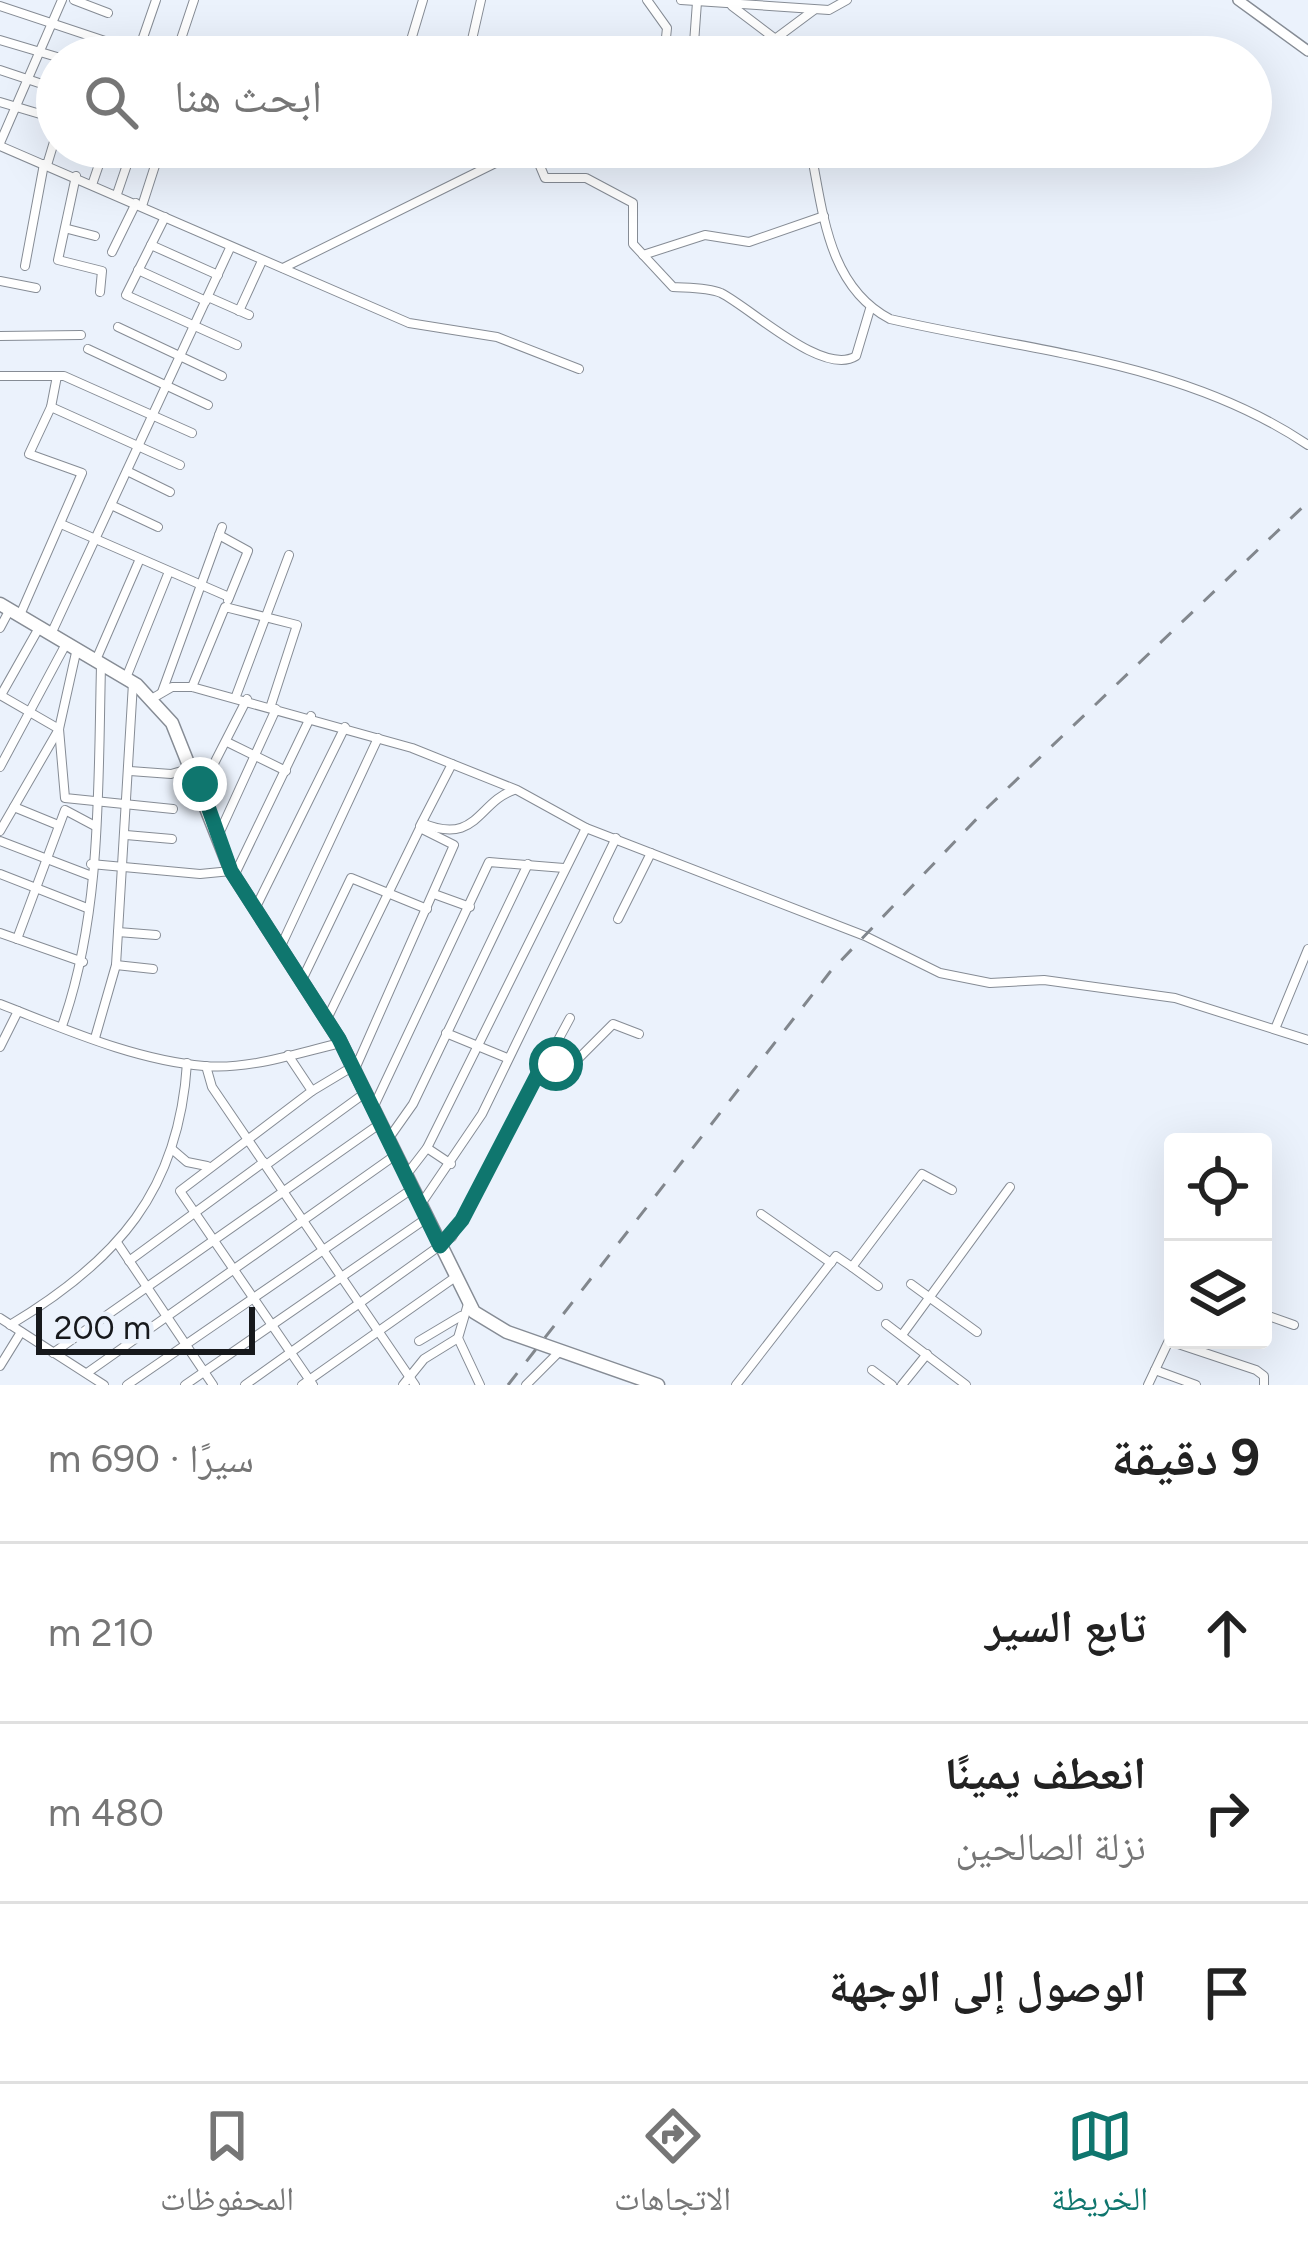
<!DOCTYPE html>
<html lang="ar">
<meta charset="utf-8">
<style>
:root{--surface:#fff;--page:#f6f6f6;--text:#222;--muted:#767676;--line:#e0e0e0;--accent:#0f766e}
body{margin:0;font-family:Figtree,"Noto Naskh Arabic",sans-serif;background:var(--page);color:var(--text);direction:rtl}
.controls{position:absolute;right:36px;bottom:36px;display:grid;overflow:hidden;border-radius:12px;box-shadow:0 12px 48px #0002}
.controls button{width:108px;height:108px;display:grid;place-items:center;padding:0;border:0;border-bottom:3px solid var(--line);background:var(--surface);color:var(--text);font:60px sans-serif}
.scale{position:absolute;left:36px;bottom:30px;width:219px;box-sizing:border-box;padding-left:12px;border:6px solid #17191c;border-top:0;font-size:33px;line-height:42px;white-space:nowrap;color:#17191c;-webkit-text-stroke:9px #ebf2fc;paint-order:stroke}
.stop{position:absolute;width:36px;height:36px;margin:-27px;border:9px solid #0f766e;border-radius:50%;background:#fff}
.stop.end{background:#0f766e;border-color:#fff;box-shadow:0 3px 12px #0008}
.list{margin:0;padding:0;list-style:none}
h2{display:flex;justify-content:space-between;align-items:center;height:156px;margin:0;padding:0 48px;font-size:51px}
h2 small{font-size:39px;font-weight:400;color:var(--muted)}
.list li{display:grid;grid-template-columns:78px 1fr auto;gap:36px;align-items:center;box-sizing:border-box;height:180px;padding:0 48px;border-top:3px solid var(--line)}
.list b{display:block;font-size:45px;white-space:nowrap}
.list p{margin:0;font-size:39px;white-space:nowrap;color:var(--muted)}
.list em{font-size:39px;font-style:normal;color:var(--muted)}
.icon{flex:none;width:66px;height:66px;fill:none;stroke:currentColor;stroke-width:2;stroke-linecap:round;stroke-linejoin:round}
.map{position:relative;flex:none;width:1308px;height:1385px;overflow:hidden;direction:ltr}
.search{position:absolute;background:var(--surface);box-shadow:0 12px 48px #0002;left:36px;right:36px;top:36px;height:132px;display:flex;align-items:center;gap:30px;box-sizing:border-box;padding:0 42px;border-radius:66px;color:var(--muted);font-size:45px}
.sheet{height:696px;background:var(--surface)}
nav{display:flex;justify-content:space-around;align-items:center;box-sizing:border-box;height:168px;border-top:3px solid var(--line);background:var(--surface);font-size:33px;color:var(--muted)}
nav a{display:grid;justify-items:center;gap:6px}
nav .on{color:var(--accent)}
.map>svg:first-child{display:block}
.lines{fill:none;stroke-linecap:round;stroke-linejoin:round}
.minor-casing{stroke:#868c95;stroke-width:10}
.tertiary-casing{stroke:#868c95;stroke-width:12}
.primary-casing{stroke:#868c95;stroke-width:15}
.minor{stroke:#fff;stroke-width:8}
.tertiary{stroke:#fff;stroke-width:9}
.primary{stroke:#fff;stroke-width:12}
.rail{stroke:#82878d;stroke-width:3;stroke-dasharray:15 15;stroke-linecap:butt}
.route{stroke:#0f766e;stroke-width:15}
</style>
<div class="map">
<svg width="1308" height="1385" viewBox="0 0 1308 1385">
<rect width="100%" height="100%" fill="#ebf2fc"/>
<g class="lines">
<g class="minor-casing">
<g id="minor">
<path d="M74,0L108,13"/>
<path d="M647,0L667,28L664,57"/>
<path d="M681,0L829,10L847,0"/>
<path d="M0,6L138,52"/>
<path d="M732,6L782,44L787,57"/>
<path d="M0,40L57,57"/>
<path d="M411,40L423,0"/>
<path d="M137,55L156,0"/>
<path d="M175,57L194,0"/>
<path d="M468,57L481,0"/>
<path d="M693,57L697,2"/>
<path d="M735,57L775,39L814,10"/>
<path d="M0,70L57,89"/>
<path d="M0,102L57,119"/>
<path d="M0,143L62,0"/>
<path d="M0,146L409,323L497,337L579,369"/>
<path d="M532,147L545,178H586L633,203V244L673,287C687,288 707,287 721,293C751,308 823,377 856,356L870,309"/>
<path d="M810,147C823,210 827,286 890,319C1033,352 1183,361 1308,445"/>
<path d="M47,165L57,132"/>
<path d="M76,176L58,260L102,271L100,292"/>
<path d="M93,182L105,147"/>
<path d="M117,194L133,147"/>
<path d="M142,206L161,147"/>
<path d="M165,217L126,295L237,345"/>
<path d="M68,229L95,236"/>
<path d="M151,245L218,275"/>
<path d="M112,252L136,203"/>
<path d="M643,255L705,235L749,242L824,216"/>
<path d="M25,266L44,164"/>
<path d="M283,268L528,147"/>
<path d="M138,270L206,301"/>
<path d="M0,281L36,288"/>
<path d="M208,297L249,315"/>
<path d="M239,311L261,263"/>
<path d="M118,327L222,376"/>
<path d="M0,336L81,335"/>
<path d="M88,349L208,405"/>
<path d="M0,376H64L192,433"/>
<path d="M51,407L180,465"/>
<path d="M127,471L170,492"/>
<path d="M111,505L158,527"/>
<path d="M61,524L229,597"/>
<path d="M219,535L248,551L228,600"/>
<path d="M20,615L82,473L29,454L51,407L57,376"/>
<path d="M0,628L9,611"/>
<path d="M52,632L230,248"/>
<path d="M77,648L59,729L65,798L173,809"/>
<path d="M96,660L139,561"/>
<path d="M126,678L168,574"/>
<path d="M192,687L225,607L297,625L271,705"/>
<path d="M162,692L222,527"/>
<path d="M0,695L59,729L0,831"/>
<path d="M1,695L40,626"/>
<path d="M236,696L289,555"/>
<path d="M153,698L172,687H192L412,748L517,790L586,828L865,936L940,973L990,983L1044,980L1175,998L1308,1040"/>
<path d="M227,742L286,771"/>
<path d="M0,767L67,642"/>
<path d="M130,771L171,774L192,768"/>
<path d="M201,789L247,699"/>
<path d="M14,807L58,825"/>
<path d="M422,823C477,846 478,802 514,790"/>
<path d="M420,826L452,764"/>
<path d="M126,835L172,839"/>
<path d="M218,836L276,709"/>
<path d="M0,841L89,875"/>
<path d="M91,864L200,874L231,871"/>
<path d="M0,874L87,908"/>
<path d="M235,874L311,716"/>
<path d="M434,894L470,907"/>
<path d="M256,907L345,727"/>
<path d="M618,919L651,853"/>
<path d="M118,932L156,935"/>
<path d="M0,933L83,962"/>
<path d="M17,939L65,810L95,826"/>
<path d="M281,946L378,738"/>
<path d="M116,965L153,969"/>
<path d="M302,980L351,878L427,909"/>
<path d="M0,1004C65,1029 134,1060 204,1066C249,1070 297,1053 341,1043"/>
<path d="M327,1019L420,828L454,845L355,1069"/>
<path d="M62,1026C102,914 98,784 101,666"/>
<path d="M1275,1029L1308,949"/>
<path d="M446,1033L507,1058"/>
<path d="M95,1038L116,965L133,683"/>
<path d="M0,1047L18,1011"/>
<path d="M288,1055L312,1091L180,1191L313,1385"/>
<path d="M545,1060L572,1065L613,1024L639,1034"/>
<path d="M206,1066L212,1087L415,1385"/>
<path d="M312,1091L352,1067"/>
<path d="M374,1106L489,862L564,868"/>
<path d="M389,1138L413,1104L528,864"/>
<path d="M427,1148L451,1164"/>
<path d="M173,1150L187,1162L207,1166"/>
<path d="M266,1165L365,1093"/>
<path d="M407,1174L427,1148L586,828"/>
<path d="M421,1204L482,1114L616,838"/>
<path d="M761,1214L831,1263"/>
<path d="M118,1244L213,1385"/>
<path d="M129,1261L264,1162"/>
<path d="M852,1267L878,1286"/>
<path d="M911,1284L977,1332"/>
<path d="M468,1304L458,1338L480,1385"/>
<path d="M1263,1314L1294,1325"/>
<path d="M0,1318L104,1385"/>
<path d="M886,1324L966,1385"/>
<path d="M10,1325C117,1261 179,1191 187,1063"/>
<path d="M902,1335L1010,1187"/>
<path d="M419,1341L461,1316"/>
<path d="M1169,1341L1256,1370L1264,1376V1385"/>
<path d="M53,1353L381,1123"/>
<path d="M0,1366L21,1332"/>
<path d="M872,1370L892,1385"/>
<path d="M1155,1370L1196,1385"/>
<path d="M87,1373L397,1154"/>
<path d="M127,1385L412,1189"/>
<path d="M185,1385L427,1218"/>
<path d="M245,1385L452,1237L570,1018"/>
<path d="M302,1385L454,1278"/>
<path d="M403,1385L424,1359L458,1338"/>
<path d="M526,1385L561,1350"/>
<path d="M736,1385L836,1256L852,1267L922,1174L952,1190"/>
<path d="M902,1385L927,1354"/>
<path d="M1148,1385L1173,1332"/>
</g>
</g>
<g class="tertiary-casing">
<path id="tertiary" d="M1238,0L1308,51"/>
</g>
<g class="primary-casing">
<path id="primary" d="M0,604L137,685L172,723L231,871L339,1039L474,1312L507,1332L658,1385"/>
</g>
<use href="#minor" class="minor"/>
<use href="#tertiary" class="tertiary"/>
<use href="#primary" class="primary"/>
<path class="rail" d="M508,1385L830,972L989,806L1308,502"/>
</g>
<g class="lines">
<path class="route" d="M200,784L231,871L339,1039L440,1246L462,1220L545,1060L556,1064"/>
</g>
</svg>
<div class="controls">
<button><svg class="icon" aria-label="locate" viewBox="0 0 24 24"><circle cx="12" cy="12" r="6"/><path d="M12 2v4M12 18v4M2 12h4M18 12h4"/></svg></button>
<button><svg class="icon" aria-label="layers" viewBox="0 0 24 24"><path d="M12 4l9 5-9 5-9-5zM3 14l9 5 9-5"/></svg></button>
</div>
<div class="scale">200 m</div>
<div class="stop" style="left:556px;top:1064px"></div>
<div class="stop end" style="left:200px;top:784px"></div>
<div class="search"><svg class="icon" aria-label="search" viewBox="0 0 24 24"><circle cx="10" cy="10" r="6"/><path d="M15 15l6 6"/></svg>ابحث هنا</div>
</div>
<section class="sheet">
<h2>9 دقيقة<small>سيرًا · 690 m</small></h2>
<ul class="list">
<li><svg class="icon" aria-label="ahead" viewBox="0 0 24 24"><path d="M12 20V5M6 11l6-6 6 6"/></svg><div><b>تابع السير</b></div><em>210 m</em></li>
<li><svg class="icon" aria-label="right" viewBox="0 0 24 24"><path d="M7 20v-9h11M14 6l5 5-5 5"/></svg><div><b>انعطف يمينًا</b><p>نزلة الصالحين</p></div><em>480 m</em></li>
<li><svg class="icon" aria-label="arrive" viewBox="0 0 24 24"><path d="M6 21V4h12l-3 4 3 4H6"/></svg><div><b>الوصول إلى الوجهة</b></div></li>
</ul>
</section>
<nav>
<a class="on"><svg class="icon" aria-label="map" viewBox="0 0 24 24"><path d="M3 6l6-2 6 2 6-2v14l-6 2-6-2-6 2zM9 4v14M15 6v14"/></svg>الخريطة</a>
<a><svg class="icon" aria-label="directions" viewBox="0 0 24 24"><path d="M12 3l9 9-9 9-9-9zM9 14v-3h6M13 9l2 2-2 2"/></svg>الاتجاهات</a>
<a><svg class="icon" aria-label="saved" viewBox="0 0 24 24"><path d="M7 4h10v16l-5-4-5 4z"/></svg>المحفوظات</a>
</nav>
